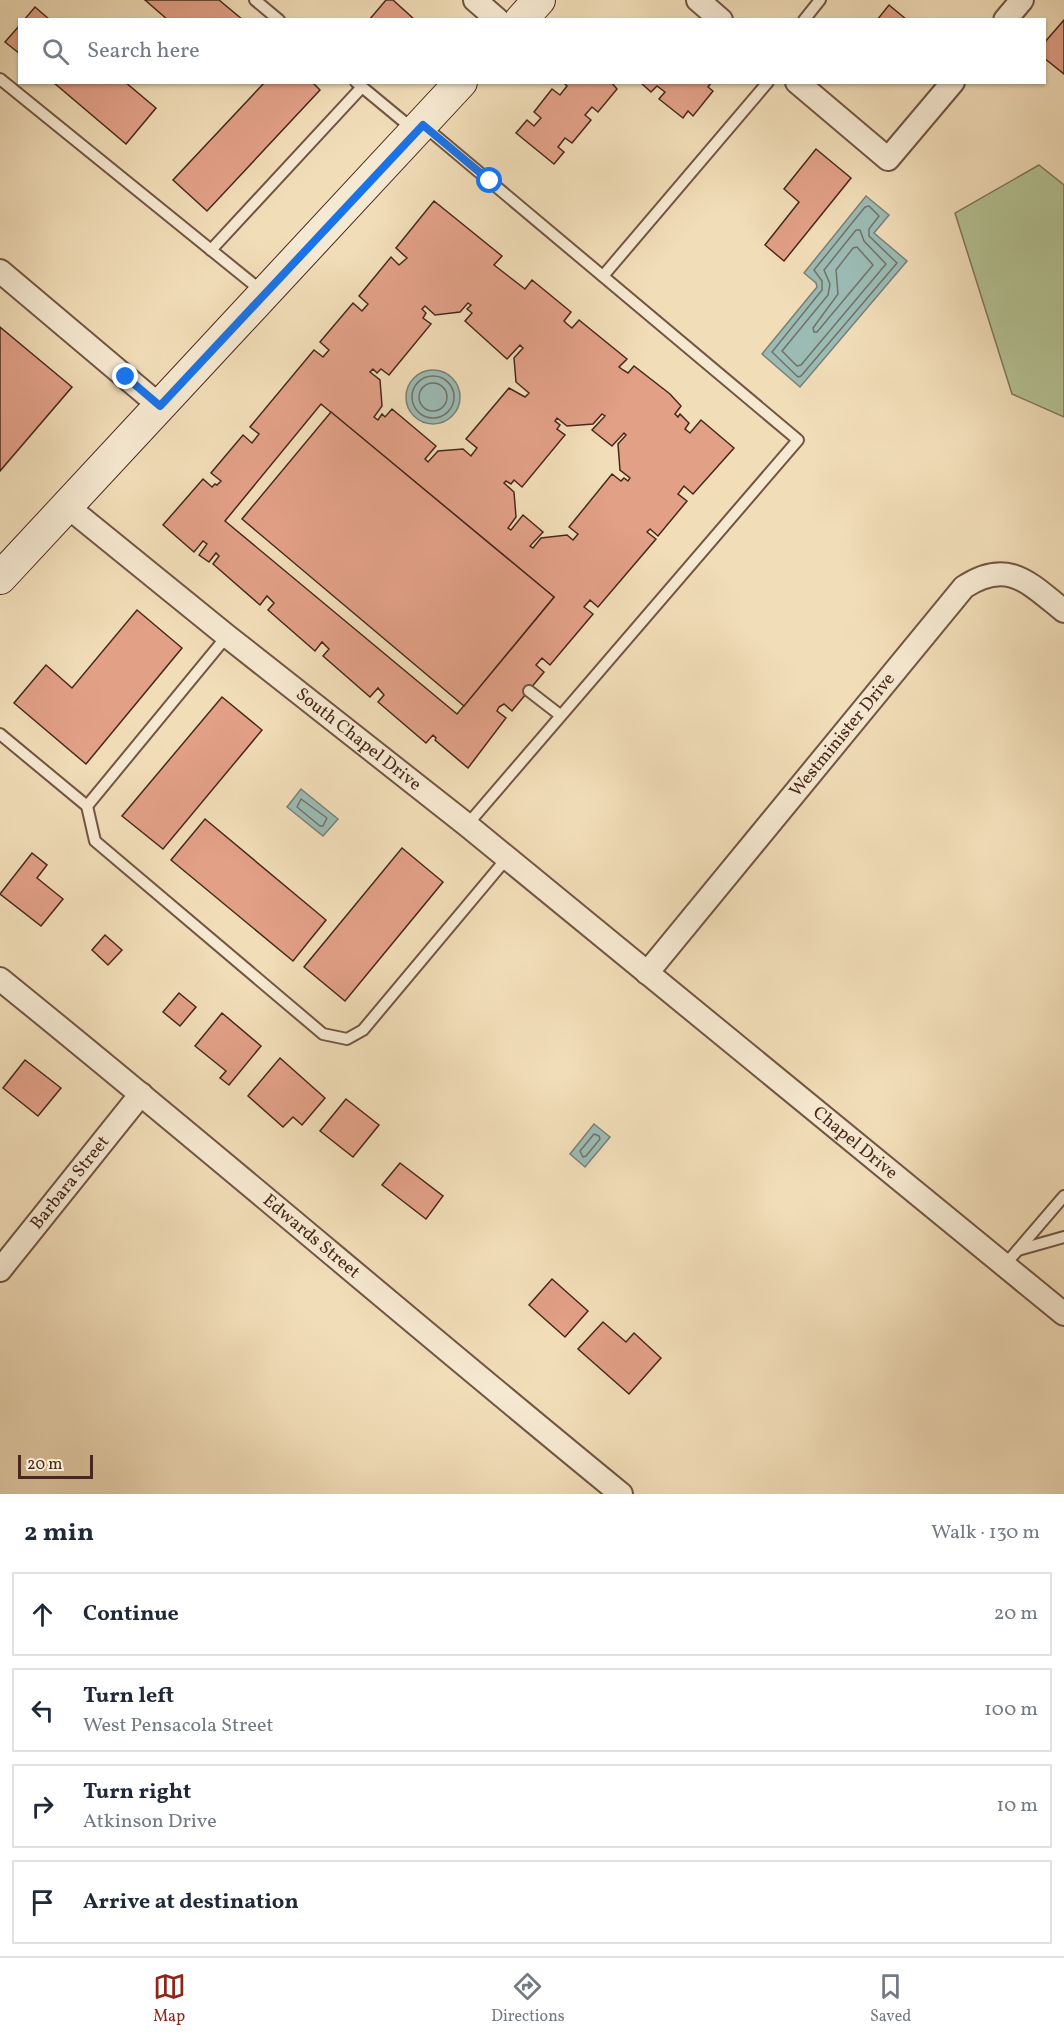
<!DOCTYPE html>
<meta charset="utf-8">
<style>
:root{--surface:#fff;--page:#f6f6f7;--text:#1f2937;--muted:#747a83;--line:#e0e1e3;--accent:#8f2418}
body{margin:0;font-family:Vollkorn,serif;background:var(--page);color:var(--text)}
.scale{position:absolute;left:18px;bottom:15px;width:75px;box-sizing:border-box;padding-left:6px;border:3px solid #48281c;border-top:0;font-size:16px;line-height:21px;white-space:nowrap;color:#48281c;-webkit-text-stroke:4px #f6e9d1;paint-order:stroke}
.stop{position:absolute;width:18px;height:18px;margin:-14px;border:4px solid #1a73e8;border-radius:50%;background:#fff}
.stop.end{background:#1a73e8;border-color:#fff;box-shadow:0 2px 6px #0008}
.list{margin:0;padding:0;list-style:none}
h2{display:flex;justify-content:space-between;align-items:center;height:78px;margin:0;padding:0 24px;font-size:26px}
h2 small{font-size:20px;font-weight:400;color:var(--muted)}
.list li{display:grid;grid-template-columns:39px 1fr auto;gap:18px;align-items:center;box-sizing:border-box;height:84px;margin:0 12px 12px;padding:0 12px;border:2px solid var(--line);border-radius:0px}
.list b{display:block;font-size:22px;white-space:nowrap}
.list p{margin:0;font-size:20px;white-space:nowrap;color:var(--muted)}
.list em{font-size:20px;font-style:normal;color:var(--muted)}
.icon{flex:none;width:33px;height:33px;fill:none;stroke:currentColor;stroke-width:2;stroke-linecap:round;stroke-linejoin:round}
.map{position:relative;flex:none;width:1064px;height:1494px;overflow:hidden}
.search{position:absolute;background:var(--surface);box-shadow:0 2px 4px #0004;left:18px;right:18px;top:18px;height:66px;display:flex;align-items:center;gap:15px;box-sizing:border-box;padding:0 21px;border-radius:0px;color:var(--muted);font-size:22px}
.sheet{height:462px;background:var(--surface)}
nav{display:flex;justify-content:space-around;align-items:center;box-sizing:border-box;height:84px;border-top:2px solid var(--line);background:var(--surface);font-size:16px;color:var(--muted)}
nav a{display:grid;justify-items:center;gap:3px}
nav .on{color:var(--accent)}
.map>svg:first-child{display:block}
.green{fill:#b3c294;stroke:#7e7558;stroke-width:1.5}
.water{fill:#9bbbb4;stroke:#7a8077;stroke-width:1.5}
.lines{fill:none;stroke-linecap:round;stroke-linejoin:round}
.shore{stroke:#727268;stroke-width:1.5}
.building{fill:#e2a087;stroke:#48281c;stroke-width:1.5;fill-rule:evenodd}
.service-casing{stroke:#725543;stroke-width:14}
.minor-casing{stroke:#725543;stroke-width:26}
.secondary-casing{stroke:#48281c;stroke-width:34}
.service{stroke:#f6e9d1;stroke-width:10}
.minor{stroke:#f6e9d1;stroke-width:22}
.secondary{stroke:#f6e9d1;stroke-width:32}
.route{stroke:#1a73e8;stroke-width:8}
.labels{text-anchor:middle;dominant-baseline:central;stroke-width:4.5;stroke-linejoin:round;paint-order:stroke}
.street-label{font-size:18px;fill:#48281c;stroke:#f6e9d1}
</style>
<div class="map">
<svg width="1064" height="1494" viewBox="0 0 1064 1494">
<rect width="100%" height="100%" fill="#f1ddb8"/>
<filter id="stains"><feTurbulence type="fractalNoise" baseFrequency=".00333" numOctaves="4"/><feColorMatrix values="0 0 0 0 .2 0 0 0 0 .09 0 0 0 0 .02 0 0 0 .5 -.17"/></filter>
<radialGradient id="worn" r=".72"><stop offset=".6" stop-color="#630" stop-opacity="0"/><stop offset="1" stop-color="#630" stop-opacity=".3"/></radialGradient>
<path class="green" d="M1039,165L1064,185V417L1012,394L955,213Z"/>
<g class="water">
<path d="M866,196L889,215L874,233L907,261L800,387L762,354L817,287L816,283L804,273Z"/>
<circle cx="433" cy="397" r="27"/>
<path d="M301,789L338,819L323,836L287,807Z"/>
<path d="M594,1124L610,1137L585,1167L570,1154Z"/>
</g>
<g class="lines">
<g class="shore">
<path d="M869,206L879,216L869,229V236L897,263L801,376L798,377L772,352L822,290V281L814,270L865,207Z"/>
<path d="M856,230H860L864,241L886,264L801,365L797,366L782,351L828,295L830,284L824,270Z"/>
<path d="M857,247L873,265L817,332H814L813,328L838,294L836,270L853,248Z"/>
<circle cx="433" cy="397" r="21"/>
<circle cx="433" cy="397" r="14"/>
<path d="M301,799L327,818L323,826H320L297,807Z"/>
<path d="M594,1134L599,1136L600,1139L586,1156L583,1157L580,1151Z"/>
</g>
</g>
<g class="building">
<path d="M145,0H219L243,20H168Z"/>
<path d="M386,0H393L415,20H369Z"/>
<path d="M889,5L907,20H877Z"/>
<path d="M35,7L50,20H24Z"/>
<path d="M1064,20V74L1044,58V43Z"/>
<path d="M20,25V54L5,42Z"/>
<path d="M53,82H125L156,108L126,144Z"/>
<path d="M265,82H312L320,90L207,211L173,180Z"/>
<path d="M563,82H611L617,89L598,112L592,107L585,115L591,120L572,143L565,138L558,147L564,152L554,164L516,133L527,120L534,126L541,118L534,112L552,89L560,95L567,86Z"/>
<path d="M640,82H712L708,87L713,91L693,116L688,111L683,118L659,99L665,92L657,86L651,92Z"/>
<path d="M816,149L851,178L784,261L765,245L799,202L784,189Z"/>
<path d="M434,201L502,256L494,265L525,289L532,280L571,312L564,321L567,324L572,328L579,320L627,359L619,367L623,370L628,373L634,366L670,394L681,406L675,414L678,417L680,414L689,423L685,429L690,433L701,420L734,448L693,494L684,486L678,494L687,501L658,536L650,529L647,532L656,539L598,607L590,600L584,607L593,614L550,665L542,658L536,665L544,672L512,711L504,704L499,707L497,711L506,718L468,768L435,740L436,738L433,735L426,743L378,702L384,695L378,688L370,697L323,656L329,649L322,642L315,651L268,610L274,603L267,596L260,605L213,564L219,556L216,553L209,562L199,555L207,544L203,541L194,552L163,525L203,479L212,487L215,484L217,485L221,481L211,473L243,435L252,443L259,434L250,427L314,350L323,357L329,350L320,342L353,303L362,311L368,304L359,296L391,257L399,265L407,258L396,248ZM468,303L471,305L467,309L472,313L465,321L507,359L520,345L523,348L514,358L516,382L529,393L525,397L509,388L466,439L477,448L471,456L463,449L438,451L428,462L425,459L436,446L392,409L385,417L382,414L378,420L374,417L382,406L380,380L370,372L373,369L377,373L381,369L389,375L431,324L423,318L426,313L422,309L425,306L435,315L460,312ZM321,404L554,597L457,714L225,521ZM602,414L605,416L592,430L612,446L624,433L626,435L618,444L620,470L630,478L628,481L624,478L621,481L612,474L569,527L578,534L573,540L567,535L541,538L533,548L530,546L543,532L523,515L511,530L508,528L516,517L514,492L504,483L506,481L511,484L514,480L522,487L565,435L557,429L560,425L555,421L557,418L567,426L593,424Z"/>
<path d="M0,327L72,387L0,471Z"/>
<path d="M331,412L554,597L464,706L242,519Z"/>
<path d="M137,610L182,648L86,764L14,703L46,665L72,688Z"/>
<path d="M222,697L262,730L163,849L122,816Z"/>
<path d="M205,819L326,920L293,961L171,860Z"/>
<path d="M402,848L443,882L345,1001L304,967Z"/>
<path d="M32,853L47,865L37,878L63,899L41,926L0,894Z"/>
<path d="M105,935L122,950L108,965L92,950Z"/>
<path d="M179,993L196,1007L180,1026L163,1012Z"/>
<path d="M222,1013L261,1046L229,1085L220,1078L226,1071L195,1046Z"/>
<path d="M280,1058L325,1098L302,1125L293,1117L283,1127L248,1096Z"/>
<path d="M25,1060L61,1088L38,1116L3,1088Z"/>
<path d="M346,1099L379,1125L353,1157L320,1131Z"/>
<path d="M400,1163L443,1196L426,1219L382,1185Z"/>
<path d="M552,1279L588,1311L565,1337L529,1305Z"/>
<path d="M603,1322L626,1342L634,1333L661,1358L629,1394L578,1349Z"/>
</g>
<g class="lines">
<g class="service-casing">
<g id="service">
<path d="M255,0L279,20"/>
<path d="M804,20L820,0"/>
<path d="M0,79L263,292"/>
<path d="M356,82L414,130"/>
<path d="M424,126L798,440L467,825"/>
<path d="M211,250L362,87"/>
<path d="M603,276L768,82"/>
<path d="M529,691L560,715"/>
<path d="M0,734L87,806L95,841L323,1034L347,1039L363,1030L507,858"/>
<path d="M87,806L227,636"/>
<path d="M1018,1250L1064,1237"/>
<path d="M1004,1266L1064,1196"/>
</g>
</g>
<g class="minor-casing">
<g id="minor">
<path d="M475,0L498,20"/>
<path d="M698,0L721,20"/>
<path d="M1005,20L1022,0"/>
<path d="M797,82L888,159L953,82"/>
<path d="M0,271L160,406"/>
<path id="s1" d="M68,507L227,636L467,825L1064,1314"/>
<path id="s2" d="M647,973L964,587C1008,558 1029,583 1064,611"/>
<path id="s3" d="M0,979C209,1148 413,1324 621,1494"/>
<path id="s4" d="M0,1270L141,1094"/>
</g>
</g>
<g class="secondary-casing">
<g id="secondary">
<path d="M521,20L539,0"/>
<path d="M0,578L461,82"/>
</g>
</g>
<use href="#service" class="service"/>
<use href="#minor" class="minor"/>
<use href="#secondary" class="secondary"/>
</g>
<g class="lines">
<path class="route" d="M126,377L160,406L423,125L490,181"/>
</g>
<g class="labels">
<g class="street-label">
<text stroke="none"><textPath href="#s2" startOffset="308">Westminister Drive</textPath></text>
<text stroke="none"><textPath href="#s1" startOffset="372">South Chapel Drive</textPath></text>
<text stroke="none"><textPath href="#s1" startOffset="1012">Chapel Drive</textPath></text>
<text stroke="none"><textPath href="#s4" startOffset="112">Barbara Street</textPath></text>
<text stroke="none"><textPath href="#s3" startOffset="404">Edwards Street</textPath></text>
</g>
</g>
<rect width="100%" height="100%" filter="url(#stains)"/>
<rect width="100%" height="100%" fill="url(#worn)"/>
</svg>
<div class="scale">20 m</div>
<div class="stop" style="left:490px;top:181px"></div>
<div class="stop end" style="left:126px;top:377px"></div>
<div class="search"><svg class="icon" aria-label="search" viewBox="0 0 24 24"><circle cx="10" cy="10" r="6"/><path d="M15 15l6 6"/></svg>Search here</div>
</div>
<section class="sheet">
<h2>2 min<small>Walk · 130 m</small></h2>
<ul class="list">
<li><svg class="icon" aria-label="ahead" viewBox="0 0 24 24"><path d="M12 20V5M6 11l6-6 6 6"/></svg><div><b>Continue</b></div><em>20 m</em></li>
<li><svg class="icon" aria-label="left" viewBox="0 0 24 24"><path d="M17 20v-9H6M10 6l-5 5 5 5"/></svg><div><b>Turn left</b><p>West Pensacola Street</p></div><em>100 m</em></li>
<li><svg class="icon" aria-label="right" viewBox="0 0 24 24"><path d="M7 20v-9h11M14 6l5 5-5 5"/></svg><div><b>Turn right</b><p>Atkinson Drive</p></div><em>10 m</em></li>
<li><svg class="icon" aria-label="arrive" viewBox="0 0 24 24"><path d="M6 21V4h12l-3 4 3 4H6"/></svg><div><b>Arrive at destination</b></div></li>
</ul>
</section>
<nav>
<a class="on"><svg class="icon" aria-label="map" viewBox="0 0 24 24"><path d="M3 6l6-2 6 2 6-2v14l-6 2-6-2-6 2zM9 4v14M15 6v14"/></svg>Map</a>
<a><svg class="icon" aria-label="directions" viewBox="0 0 24 24"><path d="M12 3l9 9-9 9-9-9zM9 14v-3h6M13 9l2 2-2 2"/></svg>Directions</a>
<a><svg class="icon" aria-label="saved" viewBox="0 0 24 24"><path d="M7 4h10v16l-5-4-5 4z"/></svg>Saved</a>
</nav>
